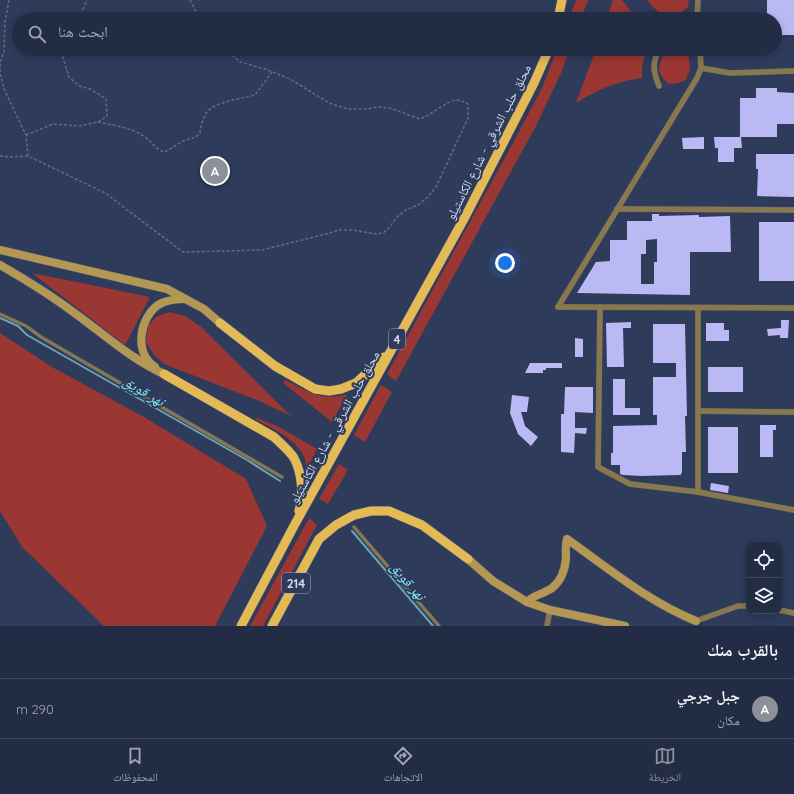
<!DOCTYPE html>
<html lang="ar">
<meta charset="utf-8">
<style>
:root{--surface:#222c44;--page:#2a344b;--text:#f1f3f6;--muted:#a2a7b2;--line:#3f485d;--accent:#8c9099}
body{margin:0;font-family:Quicksand,"Noto Naskh Arabic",sans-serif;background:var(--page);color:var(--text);direction:rtl}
.controls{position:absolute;right:12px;bottom:12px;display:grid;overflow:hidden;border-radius:8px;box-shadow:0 2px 10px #0003}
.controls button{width:36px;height:36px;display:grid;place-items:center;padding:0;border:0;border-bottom:1px solid var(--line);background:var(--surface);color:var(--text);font:20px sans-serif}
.you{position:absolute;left:505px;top:263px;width:14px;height:14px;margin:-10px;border:3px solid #fff;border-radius:50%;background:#1a73e8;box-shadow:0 0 0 6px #1a73e833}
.badge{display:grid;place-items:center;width:26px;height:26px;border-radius:50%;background:var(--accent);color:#fff;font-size:13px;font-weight:700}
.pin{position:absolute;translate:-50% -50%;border:2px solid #fff;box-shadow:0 1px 4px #0006}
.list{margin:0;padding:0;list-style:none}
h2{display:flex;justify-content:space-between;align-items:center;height:52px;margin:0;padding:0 16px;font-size:17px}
h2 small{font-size:13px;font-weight:400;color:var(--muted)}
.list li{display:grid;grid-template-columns:26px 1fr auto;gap:12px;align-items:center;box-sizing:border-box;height:60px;padding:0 16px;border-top:1px solid var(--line)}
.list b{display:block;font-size:15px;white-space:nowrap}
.list p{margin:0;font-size:13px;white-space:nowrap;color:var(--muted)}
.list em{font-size:13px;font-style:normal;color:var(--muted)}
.icon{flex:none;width:22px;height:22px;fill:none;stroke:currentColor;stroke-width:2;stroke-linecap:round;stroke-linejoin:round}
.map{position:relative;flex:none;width:794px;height:626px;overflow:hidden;direction:ltr}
.search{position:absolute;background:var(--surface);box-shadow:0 2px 10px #0003;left:12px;right:12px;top:12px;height:44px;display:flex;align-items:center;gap:10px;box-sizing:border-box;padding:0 14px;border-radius:22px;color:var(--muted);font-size:15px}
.sheet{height:112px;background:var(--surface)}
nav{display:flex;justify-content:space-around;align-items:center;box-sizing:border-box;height:56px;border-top:1px solid var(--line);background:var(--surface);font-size:11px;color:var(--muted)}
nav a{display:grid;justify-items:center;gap:2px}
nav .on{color:var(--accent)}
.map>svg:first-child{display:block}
.green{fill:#9a3732}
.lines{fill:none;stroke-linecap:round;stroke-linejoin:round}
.stream{stroke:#68a6b4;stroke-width:2}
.building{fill:#bbb9f3;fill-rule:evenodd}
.service-casing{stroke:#4b5875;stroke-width:4}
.minor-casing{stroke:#4b5875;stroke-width:6}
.secondary-casing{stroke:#4b5875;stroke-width:9}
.trunk-casing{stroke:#4b5875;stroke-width:10}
.path{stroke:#606c88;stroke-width:1.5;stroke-dasharray:3 2;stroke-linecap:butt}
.service{stroke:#89774e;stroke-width:3}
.minor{stroke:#89774e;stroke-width:5.5}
.secondary{stroke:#b49753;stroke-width:8}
.trunk{stroke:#e4ba56;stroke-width:9}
.labels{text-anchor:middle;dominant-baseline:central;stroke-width:4;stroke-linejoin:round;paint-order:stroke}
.shield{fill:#2e3b5b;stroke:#a0aac2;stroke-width:1}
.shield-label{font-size:12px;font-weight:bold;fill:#d1daee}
.street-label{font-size:13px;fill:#d1daee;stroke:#2e3b5b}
.water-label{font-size:14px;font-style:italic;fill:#82edfa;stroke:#2e3b5b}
</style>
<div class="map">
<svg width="794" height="626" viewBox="0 0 794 626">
<rect width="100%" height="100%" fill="#2e3b5b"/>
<g class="green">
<path d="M576,0H588L581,19H569Z"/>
<path d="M613,0H622L637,19H606Z"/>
<path d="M647,0H689L688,7L676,17C664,17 654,10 647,0Z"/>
<path d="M557,49H570L561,73L536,126L396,381L387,374L514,141L542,88Z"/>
<path d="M596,49H647L642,65V78C615,82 599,89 576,103Z"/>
<path d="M668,49H688L690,69L686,80L678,83L669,84C654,72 658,63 668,49Z"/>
<path d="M32,273L150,297L125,345Z"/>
<path d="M169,312L185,316L200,326L291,416L259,401L164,364L154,355L146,342L148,326L156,317Z"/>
<path d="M0,333L52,367L144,417L246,479L267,526L215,626H104L22,547L0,511Z"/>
<path d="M285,380C308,391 321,402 347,394L332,422L283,383Z"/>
<path d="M381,385L392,392L365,442L354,435Z"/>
<path d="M258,418L279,427L317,449L306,470C306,465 306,460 303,455C296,439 270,427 255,419Z"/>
<path d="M339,464L348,470L328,504L319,499Z"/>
<path d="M309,518L317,525L263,626H250Z"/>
</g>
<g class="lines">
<g class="stream">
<path d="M0,318L18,326L27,335L247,460L280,481"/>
<path d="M352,531L433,626"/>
</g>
</g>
<g class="building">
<path d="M767,0H794V35H775V19H761V13H767Z"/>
<path d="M756,88H777V92L794,93V124H777V137H740V98H756Z"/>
<path d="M704,137V149H683L682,138Z"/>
<path d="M714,137H741L742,148H734V162H718V148H715Z"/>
<path d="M756,154H794V197L757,196L758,169H756Z"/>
<path d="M652,214H659V216L699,215V217L730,216L731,252H690V295L577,293L596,262L610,261V240H627V221H652ZM657,239V262H654V284H641V254H646V240Z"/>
<rect x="759" y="222" width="35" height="59"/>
<path d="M781,320H789L788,338H780V335L768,336L767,329L781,328Z"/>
<path d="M631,322V328H623L624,367H607L606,323Z"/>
<path d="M706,323H724V330H729V341H706Z"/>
<path d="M653,324H685L687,416H685L686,452H682V473H681V475L641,476L623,475L620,474V465H611V453H613V426L657,425V415H653V377H676V363H653Z"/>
<path d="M575,338L583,339V357H575Z"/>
<path d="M530,363H562V368H546V370H543V373H525Z"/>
<rect x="708" y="367" width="35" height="25"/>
<path d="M613,379H625V408H640V415H613Z"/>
<path d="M565,387H593V413L575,412V428H587L586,434L575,433L574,453L561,452V414H564Z"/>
<path d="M512,395L529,397L527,412H521L525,426L538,437L531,446L518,434L510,413Z"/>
<path d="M760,425H776V430H773V457H760Z"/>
<rect x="708" y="427" width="30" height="46"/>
<path d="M711,483L729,486L728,493L710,490Z"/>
</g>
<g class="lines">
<g class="service-casing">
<g id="service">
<path d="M0,314L26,326L41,337L282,477"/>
<path d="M354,527L439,626"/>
</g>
</g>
<g class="minor-casing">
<g id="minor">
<path d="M697,19L698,0"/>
<path d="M659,49C652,64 653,71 659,86"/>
<path d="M701,68L730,73L794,71"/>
<path d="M617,209L794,210"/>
<path d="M558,307L697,78L701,68L700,49"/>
<path d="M558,307L794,308"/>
<path d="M600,307L598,467L630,484L698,492L794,510"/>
<path d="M698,308V492"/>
<path d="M698,411L794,412"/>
<path d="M779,610L794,613"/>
<path d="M696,621L738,606H749"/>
<path d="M547,626L550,610"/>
</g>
</g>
<g class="secondary-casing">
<g id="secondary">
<path d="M0,250L167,289L204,309L220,323"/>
<path d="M0,265C28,281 55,298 80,317C107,337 133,360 164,374"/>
<path d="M155,367C134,353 139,319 158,305C166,300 176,299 185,299"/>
<path d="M468,559L493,581L527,602L550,610L625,626"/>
<path d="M527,602C533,595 544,594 552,588C561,581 565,570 566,558C566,551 565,546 567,539C609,569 649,602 696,621"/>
</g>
</g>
<g class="trunk-casing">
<g id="trunk">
<path d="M558,19L562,0"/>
<path d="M220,323L275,366L315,389L329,391L341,389L356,383L384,357"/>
<path d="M164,374L274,437C281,444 289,450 294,458C302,473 304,496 299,511"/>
<path d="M241,626L295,524L465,217L534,83L549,49"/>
<path d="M272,626L319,539L336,525L354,515L371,511H389L422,525L468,559"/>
</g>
</g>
<g class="path">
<path d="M9,0L5,22L4,52L0,62V73L4,89L26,135L28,156"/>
<path d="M190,0L200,19"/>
<path d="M79,19L87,0"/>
<path d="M98,122C113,125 133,128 145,137C152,142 156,150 165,152L183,141L196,137L200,133C201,125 203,118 207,112C214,102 243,98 255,95L272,72"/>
<path d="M26,135L53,124L80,126L88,124L98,122L107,116L106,99L90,89L79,86L69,77L62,55L65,49"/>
<path d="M0,156L10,157L28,156L105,193L183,252L262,250L326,234L339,230H352L376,234L383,233L388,229L398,216L406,210L418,205L427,198L436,187L468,118V104C464,102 461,100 456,100C447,101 431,115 420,119L390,108L377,107L367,109H348L329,103L290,79L265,69L240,62L225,49"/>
</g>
<use href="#service" class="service"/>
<use href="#minor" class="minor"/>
<use href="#secondary" class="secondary"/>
<use href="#trunk" class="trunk"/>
</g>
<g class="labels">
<g class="shield">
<rect x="389" y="329" width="16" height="20" rx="3"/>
<rect x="282" y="573" width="28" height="20" rx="3"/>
</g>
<g class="shield-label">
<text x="397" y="339">4</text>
<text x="296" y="583">214</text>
</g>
<g class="street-label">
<text transform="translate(488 142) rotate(-63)">محلق حلب الشرقي - شارع الكاستيلو</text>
<text transform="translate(334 427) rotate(-61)">محلق حلب الشرقي - شارع الكاستيلو</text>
</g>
<g class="water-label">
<text transform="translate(144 391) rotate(30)">نهر قويق</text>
<text transform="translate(408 581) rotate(49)">نهر قويق</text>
</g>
</g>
</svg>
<div class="controls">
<button><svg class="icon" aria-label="locate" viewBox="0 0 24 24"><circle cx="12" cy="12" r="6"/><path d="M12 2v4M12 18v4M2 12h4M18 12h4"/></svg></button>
<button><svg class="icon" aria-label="layers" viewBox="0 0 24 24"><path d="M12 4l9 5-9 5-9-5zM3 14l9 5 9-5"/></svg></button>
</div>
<div class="you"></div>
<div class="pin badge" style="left:215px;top:171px">A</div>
<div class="search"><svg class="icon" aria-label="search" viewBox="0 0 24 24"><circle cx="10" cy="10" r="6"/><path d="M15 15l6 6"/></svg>ابحث هنا</div>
</div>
<section class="sheet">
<h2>بالقرب منك<small></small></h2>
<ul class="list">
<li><span class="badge">A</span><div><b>جبل جرجي</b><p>مكان</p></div><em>290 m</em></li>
</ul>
</section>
<nav>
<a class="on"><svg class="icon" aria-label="map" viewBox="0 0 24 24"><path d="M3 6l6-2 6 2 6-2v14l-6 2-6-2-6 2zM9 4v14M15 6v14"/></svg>الخريطة</a>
<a><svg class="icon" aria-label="directions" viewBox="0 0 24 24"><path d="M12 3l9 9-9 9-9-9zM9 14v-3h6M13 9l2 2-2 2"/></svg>الاتجاهات</a>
<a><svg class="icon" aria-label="saved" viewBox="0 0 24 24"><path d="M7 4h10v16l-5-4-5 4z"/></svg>المحفوظات</a>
</nav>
